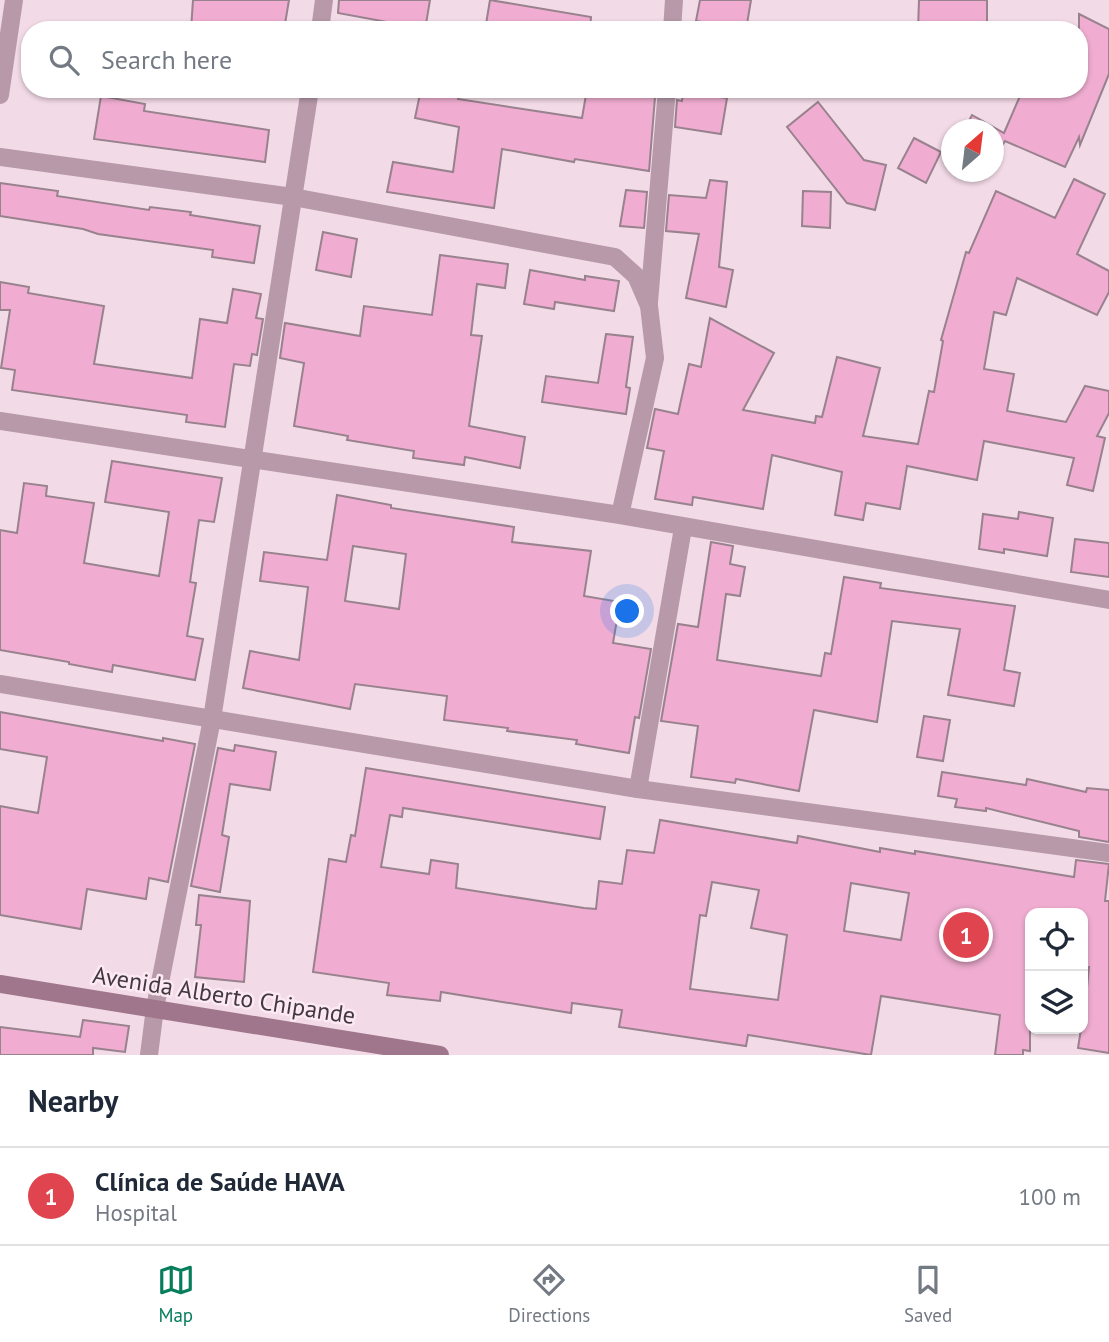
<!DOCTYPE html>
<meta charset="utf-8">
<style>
:root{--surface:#fff;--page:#f6f6f7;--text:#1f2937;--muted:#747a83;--line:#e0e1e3;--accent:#067d5b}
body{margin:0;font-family:"PT Sans",sans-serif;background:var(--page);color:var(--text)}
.controls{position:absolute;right:21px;bottom:21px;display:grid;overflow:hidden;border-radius:14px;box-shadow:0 2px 5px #0004}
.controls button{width:63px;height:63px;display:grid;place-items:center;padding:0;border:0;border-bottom:2px solid var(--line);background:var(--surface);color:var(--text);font:35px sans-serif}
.compass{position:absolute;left:941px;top:119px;width:63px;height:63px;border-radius:50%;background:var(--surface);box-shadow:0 2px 5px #0004;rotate:28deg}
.you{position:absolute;left:628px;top:612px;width:24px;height:24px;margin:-18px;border:5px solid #fff;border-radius:50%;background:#1a73e8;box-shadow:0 0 0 10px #1a73e833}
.badge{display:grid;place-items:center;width:46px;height:46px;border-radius:50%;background:var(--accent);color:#fff;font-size:23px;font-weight:700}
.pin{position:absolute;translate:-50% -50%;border:4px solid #fff;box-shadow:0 2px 7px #0006}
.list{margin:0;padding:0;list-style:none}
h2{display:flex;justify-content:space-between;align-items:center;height:91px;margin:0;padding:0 28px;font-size:30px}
h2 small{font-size:23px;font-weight:400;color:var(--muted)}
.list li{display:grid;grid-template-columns:46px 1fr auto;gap:21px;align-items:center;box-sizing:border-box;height:98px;padding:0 28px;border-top:2px solid var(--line)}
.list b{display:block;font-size:26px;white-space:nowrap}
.list p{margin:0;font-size:23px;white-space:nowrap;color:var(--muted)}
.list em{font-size:23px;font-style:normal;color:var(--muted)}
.icon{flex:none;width:38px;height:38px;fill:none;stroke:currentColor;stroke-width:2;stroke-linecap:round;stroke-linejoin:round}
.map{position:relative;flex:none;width:1109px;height:1055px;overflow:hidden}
.search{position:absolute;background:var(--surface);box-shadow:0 2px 5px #0004;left:21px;right:21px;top:21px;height:77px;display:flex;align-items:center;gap:18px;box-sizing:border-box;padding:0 24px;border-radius:28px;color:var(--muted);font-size:26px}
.sheet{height:189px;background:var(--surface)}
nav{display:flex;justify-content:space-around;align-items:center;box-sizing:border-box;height:98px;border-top:2px solid var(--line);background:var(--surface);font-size:19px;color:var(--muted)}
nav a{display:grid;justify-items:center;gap:4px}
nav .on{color:var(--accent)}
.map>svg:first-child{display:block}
.building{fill:#f0add1;stroke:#97828d;stroke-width:2;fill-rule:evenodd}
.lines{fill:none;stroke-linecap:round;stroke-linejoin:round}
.minor{stroke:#b799a9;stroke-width:18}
.secondary{stroke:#a0768d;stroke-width:18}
.labels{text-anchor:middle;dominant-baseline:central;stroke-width:5;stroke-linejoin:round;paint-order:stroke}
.street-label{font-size:24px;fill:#42393e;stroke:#fce9f3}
</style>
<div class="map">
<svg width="1109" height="1055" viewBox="0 0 1109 1055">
<rect width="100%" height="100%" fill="#f2dae6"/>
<g class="building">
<path d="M193,0H289L284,30H191Z"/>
<path d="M339,0H430L425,30H397L398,24L338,13Z"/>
<path d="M490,0L591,17L590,30H485Z"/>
<path d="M700,0H751L746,30L696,21Z"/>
<path d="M919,0H987V30H918Z"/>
<path d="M1079,14L1109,29V74L1080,145L1079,137L1065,167L1005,141L993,161V130H964L972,115L1004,133L1023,89H1079Z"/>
<path d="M421,89L459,95L458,99L582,118L587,89H611L655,97L649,171L575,159L574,162L502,149L494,208L387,192L393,162L453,172L459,127L415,118Z"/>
<path d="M683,92L727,98L721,134L675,127L677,100L682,101Z"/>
<path d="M101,96L145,104L144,111L269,130L265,162L94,139Z"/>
<path d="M818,102L864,160L886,165L875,210L847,203L787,127Z"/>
<path d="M914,138L941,152L926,183L898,168Z"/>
<path d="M1074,179L1105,194L1077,254L1109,271V292L1097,315L1017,278L1006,315L994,312L984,369L1014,374L1007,411L1066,422L1085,386L1109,391V413L1097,436L1105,438L1093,491L1067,485L1074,458L984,441L977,480L907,466L900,509L866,503L863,520L835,515L842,472L772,455L763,509L693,497L692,505L655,499L664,451L647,448L655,409L678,414L689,364L701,367L710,318L774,353L743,410L815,423L816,416L822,417L837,357L880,368L863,436L918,444L929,391L934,392L943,341L941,340L966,252L969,253L996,191L1055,218Z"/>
<path d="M710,180L727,182L719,267L733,270L726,307L686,298L699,234L666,231L669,195L706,198Z"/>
<path d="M0,183L58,191L57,196L149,210L150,207L191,212L190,215L260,226L254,263L212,257L213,250L98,234L83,229L0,216Z"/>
<path d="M626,190L647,192L644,228L620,226Z"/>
<path d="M803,191L831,192L830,228L802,226Z"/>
<path d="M323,232L357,239L351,277L316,270Z"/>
<path d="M440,255L508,264L505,288L477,284L471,335L482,336L469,426L525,437L520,468L465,457L464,465L413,458L414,451L347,440L348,436L294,426L304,363L280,358L285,323L360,336L364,306L432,315Z"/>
<path d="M530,270L585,280V276L619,281L614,311L555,302L554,309L524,304Z"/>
<path d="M0,282L29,287L28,293L104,306L94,364L192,378L200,319L227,323L233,289L261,294L256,318L263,319L257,355L252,354L250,366L234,364L225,427L186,422L187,415L12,390L15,370L1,368L10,310H0Z"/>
<path d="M606,334L633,337L626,387L630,388L626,414L542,402L546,376L598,383Z"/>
<path d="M112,461L222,478L214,522L199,520L190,582L196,583L187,636L203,639L195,680L113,665L112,672L69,664V662L0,650V530L17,533L24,483L47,486L46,496L94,503L84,563L159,576L169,512L105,502Z"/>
<path d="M337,495L391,505V508L514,527L512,542L591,551L584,596L620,602L613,643L651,649L639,718L635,717L629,753L576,744L577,740L507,731L508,728L444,720L447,696L355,684L350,709L243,688L250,651L299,660L308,587L260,581L264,552L327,560ZM353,546L406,554L399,609L345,601Z"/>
<path d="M1019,512L1053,518L1047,556L1004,549V553L979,549L983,514L1018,519Z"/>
<path d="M1075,539L1109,543V577L1071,572Z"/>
<path d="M711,542L733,546L730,564L745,567L740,596L726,594L717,660L821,676L825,653L831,654L844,577L881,583L880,588L1015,606L1004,670L1020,673L1014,706L948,695L960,629L892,621L877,722L814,710L799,791L736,779L735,783L691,777L698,726L661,721L678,624L698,627Z"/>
<path d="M0,712L163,741V738L195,744L168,882L149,878L146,899L87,889L81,929L0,915V806L38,813L47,757L0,749Z"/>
<path d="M924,716L950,720L943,761L917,757Z"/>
<path d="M235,745L276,752L270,790L230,784L222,835L229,837L220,892L191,886L218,748L234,751Z"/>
<path d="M366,768L605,807L600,839L403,808L402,817L390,815L381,867L429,874L431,860L458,864L456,888L584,908L596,909L599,881L622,884L627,850L654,853L660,820L797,843L798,836L880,852V848L915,854V851L1074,877L1076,860L1109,864L1105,901H1109V1053L1078,1048L1081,1029H1083L1089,967H1083V913H1030V1051L1023,1050V1055H995L1000,1015L881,996L871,1055L748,1035L746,1046L619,1027L622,1010L572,1003L571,1013L441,992L440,1001L387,995L389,983L313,972L329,859L346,862L351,835L355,836ZM712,882L759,890L751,928L787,935L778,1000L690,989L700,915L706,916ZM851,883L909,893L901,940L844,931Z"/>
<path d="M942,772L1026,785L1027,779L1086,792L1087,788L1109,790V842L1079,837V831L986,808V811L955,807L957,799L938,796Z"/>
<path d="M199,895L250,901L244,982L195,977L201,925H196Z"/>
<path d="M83,1020L129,1026L125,1052L93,1048V1055H0V1027L80,1037Z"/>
</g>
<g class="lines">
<g class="minor">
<path d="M320,30L324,0"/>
<path d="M672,30L674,0"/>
<path d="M0,95L14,0"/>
<path d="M0,157L293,197L615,257L636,276L649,306L655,358L620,515"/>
<path d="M649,302L667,89"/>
<path d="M0,421L620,515L1109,600"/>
<path d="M0,684L638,789L1109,853"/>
<path d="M638,789L683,528"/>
<path d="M149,1055L155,1008L212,719L310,89"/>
</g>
<path class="secondary" d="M0,984L440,1055"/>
</g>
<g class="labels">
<g class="street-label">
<text transform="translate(224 995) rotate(9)">Avenida Alberto Chipande</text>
</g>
</g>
</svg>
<div class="controls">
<button><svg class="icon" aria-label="locate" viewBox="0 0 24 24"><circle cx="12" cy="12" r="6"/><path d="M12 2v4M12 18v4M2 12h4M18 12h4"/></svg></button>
<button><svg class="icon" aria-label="layers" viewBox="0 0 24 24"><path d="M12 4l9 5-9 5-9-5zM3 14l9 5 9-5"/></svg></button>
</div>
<svg class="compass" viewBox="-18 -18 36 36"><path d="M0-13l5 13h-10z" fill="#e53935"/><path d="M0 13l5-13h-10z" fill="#747a83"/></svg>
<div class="you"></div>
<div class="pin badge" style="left:966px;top:935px;background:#e0444e">1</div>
<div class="search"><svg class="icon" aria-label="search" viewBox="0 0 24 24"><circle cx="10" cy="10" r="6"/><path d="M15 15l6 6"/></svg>Search here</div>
</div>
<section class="sheet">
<h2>Nearby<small></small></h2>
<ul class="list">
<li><span class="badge" style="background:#e0444e">1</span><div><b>Clínica de Saúde HAVA</b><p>Hospital</p></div><em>100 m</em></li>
</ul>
</section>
<nav>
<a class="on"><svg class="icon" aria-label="map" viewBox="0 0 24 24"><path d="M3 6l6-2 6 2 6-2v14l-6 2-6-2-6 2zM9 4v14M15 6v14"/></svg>Map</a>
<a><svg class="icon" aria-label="directions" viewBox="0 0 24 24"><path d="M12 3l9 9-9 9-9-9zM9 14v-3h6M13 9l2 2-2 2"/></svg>Directions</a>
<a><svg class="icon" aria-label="saved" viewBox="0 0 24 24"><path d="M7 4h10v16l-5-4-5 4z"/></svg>Saved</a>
</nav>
